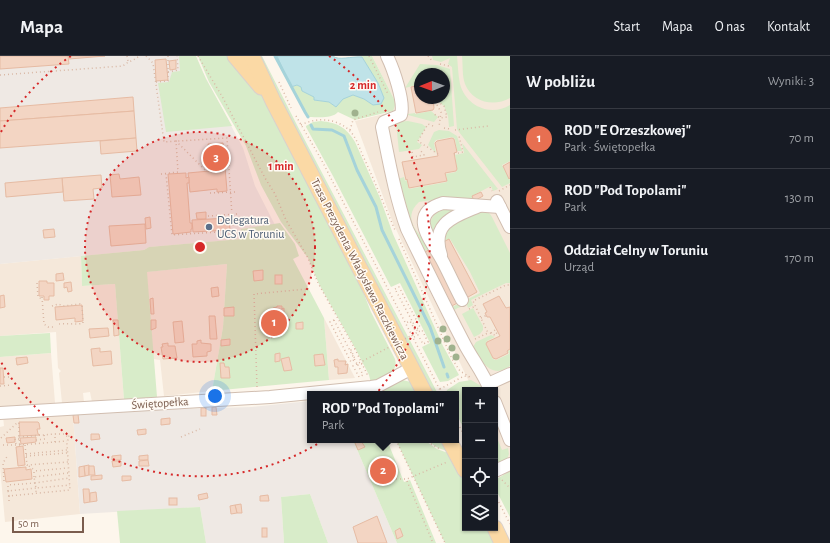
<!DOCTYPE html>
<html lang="pl">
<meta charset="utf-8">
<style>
:root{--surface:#171b24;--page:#20242c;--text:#f1f3f6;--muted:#9ea1a6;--line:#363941;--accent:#e76f51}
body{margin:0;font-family:"Alegreya Sans",sans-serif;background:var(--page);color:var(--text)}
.controls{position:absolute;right:12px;bottom:12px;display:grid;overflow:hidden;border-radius:0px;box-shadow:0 1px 3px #0004}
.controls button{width:36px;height:36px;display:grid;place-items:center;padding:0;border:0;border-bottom:1px solid var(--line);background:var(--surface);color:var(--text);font:20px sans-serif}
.compass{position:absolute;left:414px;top:12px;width:36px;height:36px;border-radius:50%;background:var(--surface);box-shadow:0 1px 3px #0004;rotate:269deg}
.scale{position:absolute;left:12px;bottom:10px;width:72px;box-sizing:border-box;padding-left:4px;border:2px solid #7a5c4d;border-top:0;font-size:11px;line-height:14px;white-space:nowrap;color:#7a5c4d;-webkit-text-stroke:3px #fffaf3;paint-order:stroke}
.you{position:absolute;left:215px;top:340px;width:14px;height:14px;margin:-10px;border:3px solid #fff;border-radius:50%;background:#1a73e8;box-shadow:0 0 0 6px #1a73e833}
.badge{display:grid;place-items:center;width:26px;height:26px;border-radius:50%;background:var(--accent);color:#fff;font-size:13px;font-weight:700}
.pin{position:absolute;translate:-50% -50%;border:2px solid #fff;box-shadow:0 1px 4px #0006}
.popup{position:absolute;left:307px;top:335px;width:152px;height:52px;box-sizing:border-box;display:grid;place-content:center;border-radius:0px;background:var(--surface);filter:drop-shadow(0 1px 3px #0005);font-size:13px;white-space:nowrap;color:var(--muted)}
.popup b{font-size:15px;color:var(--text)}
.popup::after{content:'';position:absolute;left:50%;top:100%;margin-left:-8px;border:8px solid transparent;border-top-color:var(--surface)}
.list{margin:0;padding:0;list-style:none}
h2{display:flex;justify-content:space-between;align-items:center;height:52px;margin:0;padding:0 16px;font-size:17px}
h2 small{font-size:13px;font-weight:400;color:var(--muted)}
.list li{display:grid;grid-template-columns:26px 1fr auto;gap:12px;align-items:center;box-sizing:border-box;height:60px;padding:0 16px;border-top:1px solid var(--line)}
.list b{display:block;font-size:15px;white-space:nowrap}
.list p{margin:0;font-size:13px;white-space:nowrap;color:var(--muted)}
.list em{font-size:13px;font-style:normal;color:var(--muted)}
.icon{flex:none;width:22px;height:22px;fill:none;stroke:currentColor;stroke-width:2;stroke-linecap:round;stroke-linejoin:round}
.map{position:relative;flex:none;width:510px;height:487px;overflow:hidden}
header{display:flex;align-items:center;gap:24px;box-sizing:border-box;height:56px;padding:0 20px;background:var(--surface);border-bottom:1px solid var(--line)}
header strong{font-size:19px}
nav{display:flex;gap:22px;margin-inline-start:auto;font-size:14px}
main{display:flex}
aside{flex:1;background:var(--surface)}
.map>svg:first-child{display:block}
.residential{fill:#f5e8da;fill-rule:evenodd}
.industrial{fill:#efe9e4}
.green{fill:#d8ecc9}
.water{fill:#bfe3e8;stroke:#a5d3da}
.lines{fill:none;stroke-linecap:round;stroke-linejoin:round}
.stream{stroke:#a5d3da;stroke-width:3}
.building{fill:#f3d5c3;stroke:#e6bba3}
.minor-casing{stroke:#d1beb0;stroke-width:14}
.major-casing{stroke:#dad1cd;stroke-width:17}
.path{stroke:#d9b8a5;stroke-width:1.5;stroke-dasharray:1 3;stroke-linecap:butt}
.minor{stroke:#fff;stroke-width:12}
.major{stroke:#fbd9a5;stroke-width:15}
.path-bridge{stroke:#d9b8a5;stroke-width:1.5;stroke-dasharray:1 3;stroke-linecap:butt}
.tree{fill:#a0b28e}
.ring{fill:none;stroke:#d62828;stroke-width:2;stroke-dasharray:2 4}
.service-dot{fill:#5c6f8a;stroke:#fffaf3;stroke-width:1.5}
.labels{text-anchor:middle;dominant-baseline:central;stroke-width:3;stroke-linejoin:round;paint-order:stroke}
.service-label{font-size:12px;fill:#4e5e75;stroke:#fffaf3;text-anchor:start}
.street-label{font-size:12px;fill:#7a5c4d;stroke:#fffaf3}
.centre{fill:#d62828;stroke:#fffaf3;stroke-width:2}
.ring-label{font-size:12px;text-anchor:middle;font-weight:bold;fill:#d62828;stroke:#fffaf3;stroke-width:3;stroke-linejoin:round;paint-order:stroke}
</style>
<header>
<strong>Mapa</strong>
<nav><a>Start</a><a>Mapa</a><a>O nas</a><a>Kontakt</a></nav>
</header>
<main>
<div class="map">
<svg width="510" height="487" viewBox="0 0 510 487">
<rect width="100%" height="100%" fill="#fdf6ec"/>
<g class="residential">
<path d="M372,0H510V418L495,382V334H473L393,167L355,65L392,56L394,43ZM420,18H444V42H420Z"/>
<path d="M81,200L82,230L115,228L124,344L92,346L90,336L83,337L84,346L62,347L59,317L61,315L58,312L56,276L0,280V208Z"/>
<path d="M227,208L223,271L212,335L164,340L160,304L153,303L146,216Z"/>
<path d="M324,262L355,322L329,324Z"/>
<path d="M51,297L55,347L17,350L16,349L0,352V301Z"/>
<path d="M73,359L80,458L5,466L0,411V371L4,370L3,360Z"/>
</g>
<g class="industrial">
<path d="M0,0H194L243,92L255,130L275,169L241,173L242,183L149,191L144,194L0,208Z"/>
<path d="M310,345V384H353L397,487H328L310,438L281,441L284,487H206L200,451L80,458L73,359L63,356L252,351Z"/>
</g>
<g class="green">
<path d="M179,0H196L206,23L232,70L166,76L158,27L169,26L172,16L180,15Z"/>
<path d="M198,0H230L259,35L267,47L354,213L371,256L395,303C399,318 382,322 371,327L369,319L355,292L319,228L308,202L281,166L261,129L246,90L209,26Z"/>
<path d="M258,0H262L298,71L438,338H432Z"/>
<path d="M360,0H372L394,43L395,49L393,55L355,64L338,56C332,63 318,61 309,61L305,56L291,31L297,29L302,31V35L315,41L314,44L329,46L336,51L343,42L353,39L364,43L373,49L384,42L378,27L362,1Z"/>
<path d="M432,0H457C458,9 458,19 460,28C466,50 490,61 510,49V105L502,109L510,124V127L502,131L459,76L457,73L452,11L448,8L450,2L441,6L433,4Z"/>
<path d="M462,0H510V42C494,51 473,47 465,28C462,20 463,9 462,0Z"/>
<path d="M420,8L437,9L450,13L454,70L449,71L448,60L444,50L440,47L437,43L445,42L447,38L444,18H420V28L405,32Z"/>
<path d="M431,55L438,61L434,66L408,59V58L415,57V58Z"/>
<path d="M321,65C338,67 346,71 355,86L380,142L393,178L443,290L459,319L448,325L440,326L422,291L430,287L400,227L391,231L333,120L306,71V70L313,66Z"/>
<path d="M408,65L422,68L426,71L417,86L422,89L419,93L399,96L396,66Z"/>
<path d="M439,74L449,75L457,80L462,95H457L455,83L452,81L436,84L434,87L436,97L428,89L434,76Z"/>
<path d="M462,87L498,133L493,135L491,130L472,140L473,144H432L419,146C400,164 421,178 430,193L421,196L406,167L398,123L404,121L405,125L407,124L409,133L447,126L446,118L456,116L457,113L455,99L464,97Z"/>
<path d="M451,152L458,153L437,183L429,174C431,158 436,155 451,152Z"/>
<path d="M485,155L490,158L492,161L510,197V227H506L471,244L473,249L468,252L467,249C461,252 459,250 453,255L452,251L480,237L470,216L450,183L441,187V178L458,162Z"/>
<path d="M280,167L295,188L299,200L293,203L324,262L329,324L212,335L223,271L227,208L147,216L157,341L124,344L115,228L82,230L81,200L144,194L149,191L241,183V173Z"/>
<path d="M473,252L483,270V274L480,278L474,281L462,258Z"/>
<path d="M50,277L51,297L0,301V280Z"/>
<path d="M491,279L495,281L487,285L486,288L493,303L496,304L509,298L508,295L510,294V310C506,312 502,315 498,315C486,315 477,299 473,291L476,286Z"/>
<path d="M402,324L411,326L419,338H376L373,335Z"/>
<path d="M471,324L483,331L485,334H465V375L456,357V338L446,337L447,334L459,326Z"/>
<path d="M495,377L502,394L508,392L509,398L507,403L495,410Z"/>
<path d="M353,384H387L404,426L410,424L436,487H397Z"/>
<path d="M396,384H424L437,393L448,397L447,395L438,392L426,384H442L465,428V472H488L496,487H445Z"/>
<path d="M510,415V461L495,432V424Z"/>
<path d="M310,438L328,487H284L281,441Z"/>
<path d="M200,451L206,487H120L117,455Z"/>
</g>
<path class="water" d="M277,0H333C338,5 352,0 362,1L378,27L384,42L381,48L373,49L364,43L353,39L343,43L336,51L329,46L314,44V41L302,35L301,31L297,29L291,31Z"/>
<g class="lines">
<g class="stream">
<path d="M275,0L305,56L308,61"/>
<path d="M311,69L313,73L332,74L344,80L357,114L376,151L382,174L430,271L444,311"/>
<path d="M447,318L448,321"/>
</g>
</g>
<g class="building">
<path d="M0,0H68L69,8L0,13Z"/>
<path d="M68,0H105L69,3Z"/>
<path d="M166,3L168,24L156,25L155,4Z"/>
<path d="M176,4V13L170,14L169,5Z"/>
<path d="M420,29V42H434H433L434,52L433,54L416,57L411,31Z"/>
<path d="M133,41L134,55L0,65V52Z"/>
<path d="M134,55L136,82L0,92V65Z"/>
<path d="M136,82L137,95L101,98L100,85Z"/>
<path d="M452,82L454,83L457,96L454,97L457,113L456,115L445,117L447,125L409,132L407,123L406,124L402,106L438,100L435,87L437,85Z"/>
<path d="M223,87L227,135L217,136V133L190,136L188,117L209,115L208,88Z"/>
<path d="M510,106V122L509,123L503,110Z"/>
<path d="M186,117V122L189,121V127H187L190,167H192V173H191V176L173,178L168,118Z"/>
<path d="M119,118L120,123L139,121L141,139L112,141L110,119Z"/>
<path d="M101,119L102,132L93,133L94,143L64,145L62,122Z"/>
<path d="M62,122L63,136L6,141L5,127Z"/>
<path d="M481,136L483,140L474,145L472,140Z"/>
<path d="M206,156V163H197L196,157Z"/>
<path d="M150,161L151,172L146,173L145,162Z"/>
<path d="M229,162L230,174L193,176L192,164Z"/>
<path d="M145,168L146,187L111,190L109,170Z"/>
<path d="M54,173L55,181L44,182L43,174Z"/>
<path d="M449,183L477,236L450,251L423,197Z"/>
<path d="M263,214V224L254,225L253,215Z"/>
<path d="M63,217L64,224L56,225V218Z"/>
<rect x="275" y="219" width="7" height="9"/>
<path d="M39,225H47V227H54V240H49V244H44V240H39Z"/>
<path d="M71,226L72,235L68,236L67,231L64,232V227Z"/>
<path d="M218,231L219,240L212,241L211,232Z"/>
<path d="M4,239L5,251L0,252V240Z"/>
<path d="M499,240L506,252L510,251V293L507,295L508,297L496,303L493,302L486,288L487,286L500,280L490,261H487L485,257L487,256L483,248Z"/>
<path d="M153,242L154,258H151L150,243Z"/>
<path d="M82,249L83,265L75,266V262L56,264L55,251Z"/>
<path d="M277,250H282V253L284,252V258L274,259L273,252L277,251Z"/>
<path d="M234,251V260H224V252Z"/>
<path d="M209,260H215L217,283H210Z"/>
<path d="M113,264H118L119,279L114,280Z"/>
<path d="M151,264H156V272L151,274Z"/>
<path d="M182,265L184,286L175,287L173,266Z"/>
<path d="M303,266V273H296V267Z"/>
<path d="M108,272L109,280L90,282L89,273Z"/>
<path d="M230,283V289L221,290V284Z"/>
<path d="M201,284V287L211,288V295L207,296V300L193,301L192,288H197V285Z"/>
<path d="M168,287V290H175L177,302L163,303L161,291H163L162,288Z"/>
<path d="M100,292V296L111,295L112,308L93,310L91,293Z"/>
<path d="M280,297V305L275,306V298Z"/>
<path d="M323,298L325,309L315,310L314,299Z"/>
<path d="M27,301L28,307L17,309L16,302Z"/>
<path d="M289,301L292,314L284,315L281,303Z"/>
<path d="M338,303V305H346L345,309L348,308L347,317L338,318V311H335L334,304Z"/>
<path d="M220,307H224L225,311H229L230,322H221Z"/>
<path d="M0,312H3L4,328H0Z"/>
<path d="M212,351H216L217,359H212Z"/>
<rect x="201" y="352" width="5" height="8"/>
<path d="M78,358L79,367H74L73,359Z"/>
<path d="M170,362V368L161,369V363Z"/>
<path d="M19,366H38L39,367L40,373H37L38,378L40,379L20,380Z"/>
<path d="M146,373V378L138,379L137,374Z"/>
<path d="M91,378H99L100,383L91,384Z"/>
<path d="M15,381V386L7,387L6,382Z"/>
<path d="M36,381V386L21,388L20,382Z"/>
<path d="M361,385L365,391L358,394L355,387Z"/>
<path d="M23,390L25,409L18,410L16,391Z"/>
<path d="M121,399V404H112V400Z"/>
<path d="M148,399V404H139V400Z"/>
<path d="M148,404L149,410H139V405Z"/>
<path d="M112,405H121V410L113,411Z"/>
<path d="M89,409V419L85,420L84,410Z"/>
<path d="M84,410L85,420L79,421V411Z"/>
<path d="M89,410H94L95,419H89Z"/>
<path d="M26,411V414L31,413L32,423L6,426L4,413Z"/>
<path d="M102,419V423L91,424V420Z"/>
<path d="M122,420H131V424L122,425Z"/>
<path d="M83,433H89L90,446L84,447Z"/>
<path d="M96,436L97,445L90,446V437Z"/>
<path d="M207,437L208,442L199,444L198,439Z"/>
<path d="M268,439L269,445H260V440Z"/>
<rect x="169" y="442" width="8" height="7"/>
<path d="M241,448L242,457H237L235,449Z"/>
<path d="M235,449L237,457L231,458L230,450Z"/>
<path d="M377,460L387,487H358L353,471Z"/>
<rect x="262" y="472" width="5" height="9"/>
<path d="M400,472L403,480L397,483L395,475Z"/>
</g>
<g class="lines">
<g class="minor-casing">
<g id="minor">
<path d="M387,0C393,12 405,46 401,59L384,66L382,71C389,105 395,140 407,173C426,212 445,251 465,289C473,304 484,318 490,334"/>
<path d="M497,145L510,171"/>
<path d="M441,199C430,166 456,160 479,150"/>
<path d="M462,244C455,231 449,217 442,204C432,185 406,158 443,147L500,151"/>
<path d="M488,328L510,318"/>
<path d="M495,346L510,384"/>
<path d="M0,357L270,341L371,331L378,330L412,312"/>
<path d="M495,415L510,408"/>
</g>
</g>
<g class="major-casing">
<g id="major">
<path d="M235,0L261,31"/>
<path d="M252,0L273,45L425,338"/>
<path d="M449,384L465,414"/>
<path d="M495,472L502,487"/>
</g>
</g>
<g class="path">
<path d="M127,0L128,5"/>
<path d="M146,0L153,7L164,86L227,82L233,175L172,179L166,118"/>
<path d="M198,0L223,42L265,122L275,138L286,164L308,202L318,227L355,293"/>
<path d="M369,0L388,38"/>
<path d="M428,0L433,6"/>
<path d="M440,8L449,10"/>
<path d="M168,16L178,14L177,0"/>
<path d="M0,19L123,10C128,5 134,5 139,0"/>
<path d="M156,26L168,25V0"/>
<path d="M279,26L291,52"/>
<path d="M433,42L441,56L439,71"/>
<path d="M434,43L444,50L447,61L440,62L434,58"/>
<path d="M296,60L321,103L442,338"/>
<path d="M301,69C316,61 336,62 349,74C356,81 359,90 362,98C374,123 384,149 395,174"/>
<path d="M433,70L428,68L418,85L438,98"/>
<path d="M444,72L450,73"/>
<path d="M350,74L353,64L378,56"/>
<path d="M455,74L488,70"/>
<path d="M412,96L413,101L424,99L421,95"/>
<path d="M454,98L463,96L459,80"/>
<path d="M161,118L178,116L176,85L207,116"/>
<path d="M490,131L492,135"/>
<path d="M499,135L510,129"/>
<path d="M210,137L235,136"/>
<path d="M208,160L237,158"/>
<path d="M399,183L452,303L460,315L470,321L471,320"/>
<path d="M37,227L38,241L42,243"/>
<path d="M395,233L399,231L420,271L415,274L410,265L406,267"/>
<path d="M42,241L44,268L48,271H53"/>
<path d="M52,250L58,248L64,250L80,248L82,249L83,267C78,269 66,267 59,268"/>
<path d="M469,253L476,250"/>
<path d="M481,262L487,259"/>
<path d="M334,264L330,266L351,306L355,303L351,294L355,293L367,318L364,320"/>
<path d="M490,277L497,280"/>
<path d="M491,277L495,274L498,280"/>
<path d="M414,281L418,279L423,288L428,286L422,274L418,276"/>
<path d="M475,283L488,277L473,245L506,229H510"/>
<path d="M357,308L353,310L359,321L363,319L358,309L362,308"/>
<path d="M4,321H10"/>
<path d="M0,330L11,329"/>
<path d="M257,331L254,238L307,233"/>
<path d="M440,333L464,320L469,321"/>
<path d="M456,364L465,381"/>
<path d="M19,367V381"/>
<path d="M181,381L200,373"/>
<path d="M1,382L17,367"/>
<path d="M19,383H15L16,388H20"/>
<path d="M36,384L45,383L44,379"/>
<path d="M396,384L445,487"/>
<path d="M424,384L440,393"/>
<path d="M55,386V378H64L68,381"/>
<path d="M3,389H20L67,385"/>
<path d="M20,389L19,381L55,378"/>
<path d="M25,389L27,409L68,406"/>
<path d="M26,398L67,394"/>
<path d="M26,400L67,397"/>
<path d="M29,410L33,413L34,415"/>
<path d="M68,417L34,421L35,427L69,422"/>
<path d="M34,421V415L68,412"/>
<path d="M388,423H407L447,406"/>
<path d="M502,424L510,432"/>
<path d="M4,425L3,407L8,399"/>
<path d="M407,425L433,487"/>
<path d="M8,435V429L35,427L36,432L70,429"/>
<path d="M495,439L510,468"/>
<path d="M9,440L8,435L36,432V437"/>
<path d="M9,445V440L70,434L67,388L69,379"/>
</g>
<use href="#minor" class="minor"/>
<use href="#major" class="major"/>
<path class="path-bridge" d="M334,264L357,308L418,276L395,233"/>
</g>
<g class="tree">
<circle cx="355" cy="57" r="3.5"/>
<circle cx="443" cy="273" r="3.5"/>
<circle cx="447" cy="283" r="3.5"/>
<circle cx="438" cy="285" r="3.5"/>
<circle cx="452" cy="292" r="3.5"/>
<circle cx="456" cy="301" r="3.5"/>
</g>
<circle cx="200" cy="191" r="115" fill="#d62828" fill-opacity=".12"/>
<g class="ring">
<circle cx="200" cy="191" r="115"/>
<path d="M1 76A230 230 0 0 1 71 0M329 0A230 230 0 1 1 1 306"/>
</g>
<circle class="service-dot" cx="209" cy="171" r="4"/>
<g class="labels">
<g class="service-label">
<text x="217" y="164">Delegatura<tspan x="217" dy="14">UCS w Toruniu</tspan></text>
</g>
<g class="street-label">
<text transform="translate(360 213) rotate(63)">Trasa Prezydenta Władysława Raczkiewicza</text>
<text transform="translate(160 347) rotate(-4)">Świętopełka</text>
</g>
</g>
<circle cx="200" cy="191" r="6" class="centre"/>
<g class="ring-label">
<text x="363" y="33">2 min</text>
<text x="281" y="114">1 min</text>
</g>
</svg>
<div class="controls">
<button>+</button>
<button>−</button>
<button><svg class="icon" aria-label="locate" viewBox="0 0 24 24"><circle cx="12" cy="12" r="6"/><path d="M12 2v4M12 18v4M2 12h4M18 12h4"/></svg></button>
<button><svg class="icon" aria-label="layers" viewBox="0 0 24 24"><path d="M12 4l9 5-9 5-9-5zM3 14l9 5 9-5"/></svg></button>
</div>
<svg class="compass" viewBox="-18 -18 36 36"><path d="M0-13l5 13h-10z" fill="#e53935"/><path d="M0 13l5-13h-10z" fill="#9ea1a6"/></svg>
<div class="scale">50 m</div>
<div class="you"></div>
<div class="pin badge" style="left:274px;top:267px">1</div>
<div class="pin badge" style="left:383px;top:415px">2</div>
<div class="popup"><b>ROD &quot;Pod Topolami&quot;</b>Park</div>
<div class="pin badge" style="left:216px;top:102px">3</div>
</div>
<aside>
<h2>W pobliżu<small>Wyniki: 3</small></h2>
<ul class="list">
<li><span class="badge">1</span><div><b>ROD &quot;E Orzeszkowej&quot;</b><p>Park · Świętopełka</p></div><em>70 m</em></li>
<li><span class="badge">2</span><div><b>ROD &quot;Pod Topolami&quot;</b><p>Park</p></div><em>130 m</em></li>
<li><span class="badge">3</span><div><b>Oddział Celny w Toruniu</b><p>Urząd</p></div><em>170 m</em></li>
</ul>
</aside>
</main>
